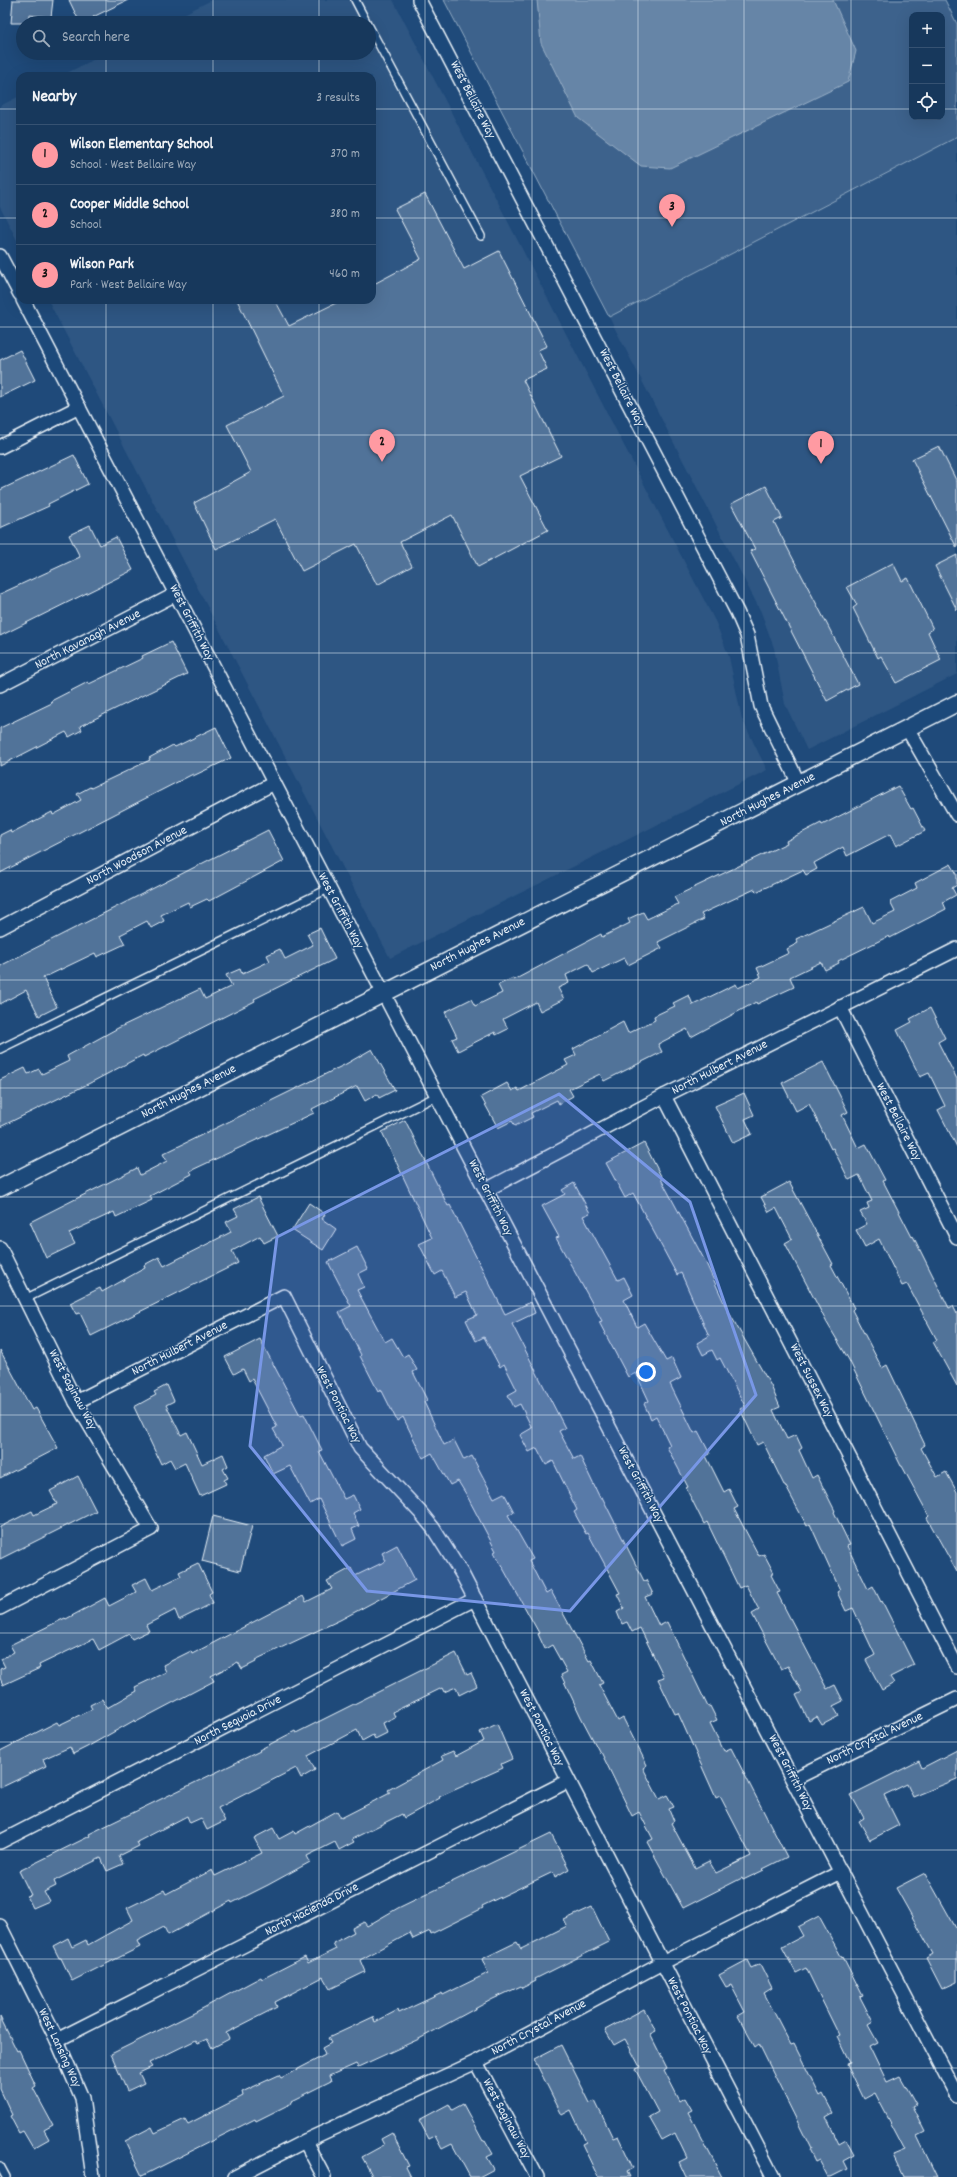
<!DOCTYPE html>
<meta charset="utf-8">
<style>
:root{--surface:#17385c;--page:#203f62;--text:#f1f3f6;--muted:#9eacbb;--line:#365272;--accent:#ff9aa2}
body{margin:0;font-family:Dekko,sans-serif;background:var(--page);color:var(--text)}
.controls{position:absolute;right:12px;top:12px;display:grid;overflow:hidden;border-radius:8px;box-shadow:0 4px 16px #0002}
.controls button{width:36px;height:36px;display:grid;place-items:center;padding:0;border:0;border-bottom:1px solid var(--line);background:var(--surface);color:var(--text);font:20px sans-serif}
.you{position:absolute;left:646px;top:1372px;width:14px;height:14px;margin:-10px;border:3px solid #fff;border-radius:50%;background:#1a73e8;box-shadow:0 0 0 6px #1a73e833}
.badge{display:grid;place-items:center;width:26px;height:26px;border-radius:50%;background:var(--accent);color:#111;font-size:13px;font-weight:700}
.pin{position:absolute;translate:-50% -33px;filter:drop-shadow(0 1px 2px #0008)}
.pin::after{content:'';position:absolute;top:21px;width:14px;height:12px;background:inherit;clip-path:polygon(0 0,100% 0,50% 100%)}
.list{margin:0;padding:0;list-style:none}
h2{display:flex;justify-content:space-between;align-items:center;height:52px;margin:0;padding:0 16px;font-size:17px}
h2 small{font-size:13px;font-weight:400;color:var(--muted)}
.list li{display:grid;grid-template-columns:26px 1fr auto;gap:12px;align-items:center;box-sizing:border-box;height:60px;padding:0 16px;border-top:1px solid var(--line)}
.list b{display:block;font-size:15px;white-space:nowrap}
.list p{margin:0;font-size:13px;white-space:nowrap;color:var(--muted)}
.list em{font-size:13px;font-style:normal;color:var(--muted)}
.icon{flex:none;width:22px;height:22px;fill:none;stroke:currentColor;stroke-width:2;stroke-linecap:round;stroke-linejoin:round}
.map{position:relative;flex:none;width:957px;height:2177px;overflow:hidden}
.search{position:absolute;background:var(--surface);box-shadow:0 4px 16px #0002;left:16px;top:16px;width:360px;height:44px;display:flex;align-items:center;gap:10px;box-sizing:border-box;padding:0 14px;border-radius:22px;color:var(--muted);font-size:15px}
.panel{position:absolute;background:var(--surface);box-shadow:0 4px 16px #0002;left:16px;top:72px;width:360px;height:232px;border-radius:12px}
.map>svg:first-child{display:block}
.built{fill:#2e5683}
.green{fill:#3c628c;stroke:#92aac2;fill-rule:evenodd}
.water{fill:#6685a7;stroke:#9ab0c7}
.building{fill:#517399;stroke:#e8f1f8}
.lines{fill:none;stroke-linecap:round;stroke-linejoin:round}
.service-casing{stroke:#e8f1f8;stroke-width:10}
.minor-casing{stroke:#e8f1f8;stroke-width:16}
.tertiary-casing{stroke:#e8f1f8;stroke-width:19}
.service{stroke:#1f4a7a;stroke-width:7}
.minor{stroke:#1f4a7a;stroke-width:13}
.tertiary{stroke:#1f4a7a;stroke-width:16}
.marked{fill:#7897e6;fill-opacity:0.2;stroke:#7897e6;stroke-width:3;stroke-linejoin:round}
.grid{fill:none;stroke:#e8f1f8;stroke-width:1;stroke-opacity:0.55}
.labels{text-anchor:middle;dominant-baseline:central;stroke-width:3;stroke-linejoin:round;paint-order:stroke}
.street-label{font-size:13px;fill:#e8f1f8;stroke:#1f4a7a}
</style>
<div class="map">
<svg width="957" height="2177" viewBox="0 0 957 2177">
<rect width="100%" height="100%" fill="#1f4a7a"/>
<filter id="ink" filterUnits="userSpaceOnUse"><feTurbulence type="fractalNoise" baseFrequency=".025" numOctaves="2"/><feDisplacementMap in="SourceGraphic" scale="8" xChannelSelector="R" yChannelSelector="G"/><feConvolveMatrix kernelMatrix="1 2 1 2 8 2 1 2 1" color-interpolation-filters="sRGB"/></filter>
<g filter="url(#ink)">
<g class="built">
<path d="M212,0H393L716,623L729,657L742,719L767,770L390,958L48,300H372V76H61L107,53H369V23H166Z"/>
<path d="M20,96V246L0,207V106Z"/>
<path d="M957,137V674L807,750L785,704L774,648L761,612L609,317Z"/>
</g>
<path class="green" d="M444,0H945L957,24V137L609,317ZM912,15H942V117H912Z"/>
<path class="water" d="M537,0H833L856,51L848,82L670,168L641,166L578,118L541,43Z"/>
<g class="building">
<path d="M13,0H53L51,17L29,15L28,23H11Z"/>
<path d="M69,0H128L93,17L96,23H80Z"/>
<path d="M425,194L464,269L499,251L547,346L538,350L547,369L523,380L561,456L520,476L548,530L478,567L452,515L400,542L412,566L377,585L356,544L302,571L275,519L216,549L194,503L251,472L227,425L284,396L237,300H275L289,326L342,300H372V285L421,259L395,209Z"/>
<path d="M20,350L35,380L0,397V360Z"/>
<path d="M939,446L957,482V548L912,459Z"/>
<path d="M74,455L88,484L48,504L49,506L0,528V490Z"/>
<path d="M766,486L782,518L774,522L858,684L827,701L750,551L755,549L731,504Z"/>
<path d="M90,525L100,545L116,537L133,570L0,636V594L80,557L69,535Z"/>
<path d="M957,555V610L935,566Z"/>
<path d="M893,563L902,581L908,578L933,629L928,632L941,660L896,683L881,656L878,658L853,608L857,605L847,587Z"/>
<path d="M171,642L187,674L80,726L82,730L69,737L66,732L0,766V728L52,703L51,701L88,682L89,684L143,658L142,656Z"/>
<path d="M216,727L231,758L193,776V774L0,873V835L10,830L11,833L52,812L53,815L81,800L77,794L90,787L91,788L150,760L149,758L173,745L175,747Z"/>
<path d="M898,786L911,809L913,808L925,831L896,846L890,834L847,856L843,847L814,863L817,869L806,875L803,870L756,892L755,889L701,914L704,919L658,942L662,948L628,965L624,958L593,973L588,964L566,975L569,983L558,988L564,999L540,1011L536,1002L503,1019L508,1029L496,1035L495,1032L458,1051L452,1039L457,1037L445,1012L471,999L475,1006L502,993L498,985L513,978L514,980L601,934L602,937L630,923L628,919L643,912L647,919L678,904L674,897L787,843L786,841L821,823L822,825Z"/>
<path d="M268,830L284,861L209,901L207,899L190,907L188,902L161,915L164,921L151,928L147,921L120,935L125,944L97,957L95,953L43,978L57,1007L39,1016L26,990L0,1004V966Z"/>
<path d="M951,864L957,874V885L952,888L956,895L943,902L946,909L890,938L889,936L838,961L839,963L825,970L821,962L790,977L794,987L757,1004L756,1002L691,1037L687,1029L658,1044L662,1052L604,1081L600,1074L569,1089L573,1096L559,1104L557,1100L531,1113L533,1117L515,1126L512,1121L498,1128L481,1097L507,1083L512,1091L517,1088L519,1091L568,1065L565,1060L576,1055L573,1049L623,1022L628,1033L655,1020L654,1016L675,1006L673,1003L689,995L693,1005L736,984L738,988L761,977L757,968L789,953L787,949L798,943L796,939L864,907L872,923L895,912L890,902L917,888L915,883Z"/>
<path d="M320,928L335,959L254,999L255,1001L144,1057L143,1055L90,1083L0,1127V1080L25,1068L28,1074L39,1069L42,1074L69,1061L67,1056L118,1028L200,989L205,999L232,986L226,975L240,969L242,974L270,961L267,955L280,949L285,959L313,945L307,934Z"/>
<path d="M930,1008L945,1038L938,1042L957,1079V1147L938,1110L945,1106L929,1073L920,1077L897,1030L912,1022L910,1019Z"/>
<path d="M372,1049L395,1090L379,1098L377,1094L365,1101L357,1086L312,1109L314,1113L190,1171L192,1174L150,1196L152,1200L116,1217L114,1212L69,1233L75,1244L46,1258L30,1222L137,1168L140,1175L167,1161L163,1154L346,1064Z"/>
<path d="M823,1062L848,1112L842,1115L858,1148L866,1144L885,1180L883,1181L912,1237L913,1236L949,1308L953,1306L957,1314V1386L933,1342L937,1340L907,1284L902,1286L879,1239L865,1247L856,1230L867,1224L860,1212L869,1208L867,1203L872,1201L859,1175L849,1180L833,1148L831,1149L809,1104L796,1111L782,1083Z"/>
<path d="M744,1093L754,1115L745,1119L752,1134L733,1143L715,1106Z"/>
<path d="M405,1120L448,1206L450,1205L505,1314L531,1302L535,1313L512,1324L565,1428L559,1431L574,1459L580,1456L600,1498L602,1497L644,1581L646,1580L653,1594L645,1597L659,1626L667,1622L708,1707L710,1706L717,1720L710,1723L724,1751L731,1748L787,1857L763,1869L764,1870L743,1880L742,1878L683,1908L647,1842L653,1839L639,1812L632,1816L601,1752L600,1753L581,1717L561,1675L567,1672L552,1645L545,1649L538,1634L539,1633L494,1552L496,1551L466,1494L458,1481L450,1485L432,1453L423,1458L403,1417L397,1421L381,1389L378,1391L360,1356L361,1355L339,1312L351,1306L328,1262L357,1247L368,1269L358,1274L364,1287L357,1290L385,1342L392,1338L403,1357L408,1354L417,1370L413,1372L427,1400L424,1402L444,1445L454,1440L464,1460L472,1456L494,1498L504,1493L514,1512L508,1515L533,1559L529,1561L546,1594L551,1591L589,1661L591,1660L603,1683L599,1685L618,1721L623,1718L647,1765L643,1768L659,1799L667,1795L674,1807L669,1809L674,1821L671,1823L695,1868L709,1861L716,1873L751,1856L720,1796L716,1798L678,1713L675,1714L658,1679L664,1677L640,1628L632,1632L627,1622L622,1624L617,1612L624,1608L617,1594L620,1593L588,1533L586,1534L574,1512L577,1510L553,1461L546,1465L537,1448L529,1452L520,1435L532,1428L520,1404L514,1407L508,1395L517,1390L504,1364L500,1367L484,1337L476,1341L466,1320L477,1315L466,1292L455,1297L442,1271L435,1275L419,1244L432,1238L382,1132Z"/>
<path d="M644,1143L662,1178L661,1179L705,1261L727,1309L771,1386L780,1407L773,1410L787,1439L796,1435L802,1448L799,1450L812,1478L817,1475L835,1511L834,1512L850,1545L847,1546L868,1589L873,1586L881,1602L882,1601L914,1665L890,1677L894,1683L882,1690L866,1660L875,1655L853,1608L846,1611L837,1592L840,1590L810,1524L807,1526L785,1485H784L763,1442L757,1445L740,1409L745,1406L720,1358L717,1360L712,1350L703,1355L697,1343L709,1336L681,1273L677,1275L633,1193L625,1198L606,1163Z"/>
<path d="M789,1182L833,1264L831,1265L854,1308L852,1310L882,1368L887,1365L925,1445L921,1448L937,1477L946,1472L957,1492V1572L927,1518L929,1516L902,1466H901L849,1360L827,1323L785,1243L792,1239L776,1208L769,1212L761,1197Z"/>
<path d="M574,1183L590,1213L583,1216L618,1280L624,1277L633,1295L624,1300L637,1327L644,1323L666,1361L672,1358L681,1378L670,1384L694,1433L698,1431L710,1454L706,1456L724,1492L729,1489L738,1507L734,1509L759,1556L764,1554L774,1573L771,1575L780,1592L777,1593L827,1689L835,1685L843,1701L833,1706L839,1716L822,1725L817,1717L809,1721L796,1695L802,1692L788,1666L781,1669L752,1614L759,1610L746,1585L739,1588L707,1522L704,1524L686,1488L688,1487L667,1447L670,1445L656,1416L651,1419L644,1404L649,1401L636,1373L628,1377L599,1322L602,1321L556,1238L559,1237L542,1206L565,1194L562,1190Z"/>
<path d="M258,1197L278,1236L264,1243L260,1236L232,1251L238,1263L91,1336L80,1313L76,1314L70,1303L100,1288L102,1292L145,1268L144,1265L159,1257L164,1266L231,1232L226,1222L238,1216L234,1209Z"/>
<path d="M309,1203L325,1214L322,1219L336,1229L323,1250L292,1230Z"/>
<path d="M260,1339L300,1415L304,1414L322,1450L319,1451L344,1499L353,1495L360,1509L353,1513L359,1526L352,1529L356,1539L342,1546L319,1499L310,1504L290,1466L273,1474L264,1455L282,1445L273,1429L277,1427L252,1379L249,1381L243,1369L234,1374L225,1357Z"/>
<path d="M0,1350L32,1410L36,1408L58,1448L0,1478Z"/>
<path d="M167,1385L174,1401L166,1405L181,1435L187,1432L202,1464L223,1454L228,1466L223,1469L228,1478L224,1480L226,1484L200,1496L185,1463L175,1468L170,1459L161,1464L134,1407L156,1395L154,1392Z"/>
<path d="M78,1476L96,1511L0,1559V1527L32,1511L34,1515L57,1504L50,1491Z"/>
<path d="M213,1516L252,1526L240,1571L202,1561Z"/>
<path d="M397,1545L415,1580L340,1620L255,1660L256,1662L242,1669L238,1662L211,1676L214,1681L136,1722L135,1720L87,1747L73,1754L70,1747L43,1759L46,1766L0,1788V1751L57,1722L59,1725L92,1709L90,1705L102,1699L107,1708L137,1691L135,1687L166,1672L163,1665L191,1651L192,1654L303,1596L306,1602L332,1589L327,1581L351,1568L355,1576L386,1561L382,1553Z"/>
<path d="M198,1563L212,1592L209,1594L213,1603L179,1620L175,1610L146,1625L149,1631L132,1639L129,1634L99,1650L93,1639L39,1665L40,1668L3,1685L0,1678V1669L5,1667L1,1659L14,1652L10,1645L65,1618L66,1619L105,1598L109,1606L136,1592L132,1585L146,1578L152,1590L181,1576L179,1572Z"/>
<path d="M456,1653L467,1675L471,1673L477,1686L459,1695L456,1687L444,1692L442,1688L393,1712L395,1717L383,1723L387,1733L375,1739L373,1735L362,1741L357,1730L308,1756L315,1770L301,1778L296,1768L218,1808L225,1821L207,1830L201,1818L190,1823L187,1816L137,1842L139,1846L119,1856L123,1864L107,1871L101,1858L54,1881L56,1886L44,1892L49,1901L33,1908L27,1896L31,1895L19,1871L90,1836L89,1834L260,1751L259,1750L295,1731L296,1733Z"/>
<path d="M497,1724L512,1759L501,1764L503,1768L439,1797L440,1798L404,1818L402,1814L352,1839L354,1842L339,1850L335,1842L307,1856L310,1862L268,1885L232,1903L231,1901L168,1935L164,1927L137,1941L140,1947L72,1981L61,1958H59L53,1946L68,1938L72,1947L86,1940L88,1945L133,1920L127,1908L164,1890L166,1894L212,1870L215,1876L262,1853L254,1838L273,1828L279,1839L294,1831L295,1834L337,1811L341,1818L390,1793L388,1790L443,1760L441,1756L453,1751L456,1756L484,1741L480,1732Z"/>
<path d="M957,1750V1779L913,1797L907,1784L884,1795L899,1825L870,1840L859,1821L864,1818L851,1795L919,1761L922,1768Z"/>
<path d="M551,1834L569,1869L555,1877L553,1872L482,1906L483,1908L431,1934L430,1931L413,1939L410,1933L360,1960L365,1972L330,1989L323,1977L275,2002L277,2007L226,2033L229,2039L212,2048L207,2039L198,2043L196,2040L149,2063L152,2067L139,2073L144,2083L127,2091L111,2054L194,2013L261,1977L262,1979L305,1957L308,1963L336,1949L333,1943L354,1932L352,1928L364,1922L367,1926L398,1908Z"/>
<path d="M925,1873L957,1930V1982L942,1989L926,1958L933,1954L896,1888Z"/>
<path d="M592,1907L609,1942L535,1979L536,1981L522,1988L521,1986L493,1999L419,2039L358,2067L356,2064L329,2076L331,2081L291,2101L292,2103L256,2121L255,2119L142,2176L125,2141L152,2127L155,2133L185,2119L188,2124L243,2096L242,2092L279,2075L281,2078L325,2055L322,2048L331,2043L328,2038L373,2017L375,2022L398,2010L399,2013L442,1993L443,1995L488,1973L482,1959L517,1942L521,1949L567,1926L564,1920Z"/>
<path d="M819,1916L842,1958L843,1957L863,1996L860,1997L873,2022L868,2025L878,2043L870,2047L887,2082L900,2076L916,2104L912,2106L925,2132L917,2136L937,2177H903L893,2155L905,2150L875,2093L864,2099L847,2064L850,2063L837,2036L839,2035L806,1968L796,1973L782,1947L803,1936L798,1927Z"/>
<path d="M747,1960L751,1968L760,1964L772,1988L764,1993L791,2045L794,2044L820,2096L823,2094L833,2113L826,2117L839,2144L846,2140L854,2155L843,2161L847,2169L831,2177H828L819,2160L815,2162L809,2150L811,2149L759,2044L755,2047L738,2016L745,2012L731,1985L726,1987L719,1975Z"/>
<path d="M644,2009L656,2031L650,2034L667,2068L664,2070L680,2101L685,2098L692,2110L688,2112L722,2177H686L679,2162L687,2158L675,2133L662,2140L649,2117L658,2112L635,2069L640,2067L625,2039L614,2045L605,2030Z"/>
<path d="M0,2017L17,2051L19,2050L36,2086L33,2088L53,2125L44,2130L49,2139L33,2148L23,2131L19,2133L10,2116L12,2115L0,2089Z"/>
<path d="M561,2045L590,2103L595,2101L613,2138L618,2136L633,2168L627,2171L630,2177H598L582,2144L586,2142L571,2110L562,2115L534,2059Z"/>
<path d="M449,2104L452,2110L463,2104L483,2141L485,2140L493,2154L487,2157L494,2169L479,2177H470L452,2144L442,2149L435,2136L429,2139L419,2120Z"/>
<path d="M392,2133L409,2166L406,2167L411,2177H373L362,2157L384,2145L381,2139Z"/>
</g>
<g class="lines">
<g class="service-casing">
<g id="service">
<path d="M355,0L367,23"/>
<path d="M369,26L481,236"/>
<path d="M0,1049L328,889"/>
<path d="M25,1299L437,1096"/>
<path d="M0,2166L6,2177"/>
</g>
</g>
<g class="minor-casing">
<g id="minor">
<path d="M419,0L737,612L747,635L761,706L799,784"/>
<path d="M0,256L20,294"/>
<path d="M23,300L957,2096"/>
<path d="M0,447L79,407"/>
<path d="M0,685L176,594"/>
<path d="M907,728L957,815"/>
<path d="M0,928L274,783"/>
<path d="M840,1007L957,1237"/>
<path d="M664,1096L957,1667"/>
<path d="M486,1190L664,1096L957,949"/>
<path d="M0,1248L76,1402L151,1529L0,1608"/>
<path d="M76,1402L284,1296L360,1448L420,1512L433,1528L462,1574L773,2177"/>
<path d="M794,1779L957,1699"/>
<path d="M0,1842L475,1599"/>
<path d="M0,1926L57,2040L82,2098L93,2177"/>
<path d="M57,2040L568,1781"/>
<path d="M476,2062L537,2177"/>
<path d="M305,2141L324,2177"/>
<path d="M235,2177L305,2141L476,2062L662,1963L841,1872"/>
</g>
</g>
<g class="tertiary-casing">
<path id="tertiary" d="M0,1188L957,703"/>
</g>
<use href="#service" class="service"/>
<use href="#minor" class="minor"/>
<use href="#tertiary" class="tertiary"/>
</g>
</g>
<path class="marked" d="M559,1094L690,1202L756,1395L570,1611L367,1591L250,1446L277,1237Z"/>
<path class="grid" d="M106,0V23M213,0V23M319,0V23M425,0V2177M532,0V2177M638,0V2177M744,0V2177M851,0V2177M106,53V76M213,53V76M319,53V76M0,109H20M372,109H912M942,109H957M0,218H20M372,218H957M106,300V2177M213,300V2177M319,300V2177M0,327H957M0,435H957M0,544H957M0,653H957M0,762H957M0,871H957M0,980H957M0,1088H957M0,1197H957M0,1306H957M0,1415H957M0,1524H957M0,1633H957M0,1742H957M0,1850H957M0,1959H957M0,2068H957"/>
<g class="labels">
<g class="street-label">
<text transform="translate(472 100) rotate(63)">West Bellaire Way</text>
<text transform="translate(621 388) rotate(63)">West Bellaire Way</text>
<text transform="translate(191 623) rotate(63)">West Griffith Way</text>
<text transform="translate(88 640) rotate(-27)">North Kavanagh Avenue</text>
<text transform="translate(768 800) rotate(-27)">North Hughes Avenue</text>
<text transform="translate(137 856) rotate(-28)">North Woodson Avenue</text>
<text transform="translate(340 911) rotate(62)">West Griffith Way</text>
<text transform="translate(478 945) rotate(-27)">North Hughes Avenue</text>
<text transform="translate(720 1068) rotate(-27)">North Hulbert Avenue</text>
<text transform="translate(189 1092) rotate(-27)">North Hughes Avenue</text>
<text transform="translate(898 1122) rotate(63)">West Bellaire Way</text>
<text transform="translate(490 1198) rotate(63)">West Griffith Way</text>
<text transform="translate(180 1349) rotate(-27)">North Hulbert Avenue</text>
<text transform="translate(811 1381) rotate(63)">West Sussex Way</text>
<text transform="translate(72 1390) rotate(62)">West Saginaw Way</text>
<text transform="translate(338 1405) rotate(63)">West Pontiac Way</text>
<text transform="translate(640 1485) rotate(62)">West Griffith Way</text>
<text transform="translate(238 1721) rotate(-27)">North Sequoia Drive</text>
<text transform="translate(541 1728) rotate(63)">West Pontiac Way</text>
<text transform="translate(875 1739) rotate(-26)">North Crystal Avenue</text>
<text transform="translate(790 1773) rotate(63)">West Griffith Way</text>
<text transform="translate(312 1910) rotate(-27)">North Hacienda Drive</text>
<text transform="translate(689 2016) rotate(63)">West Pontiac Way</text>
<text transform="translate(539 2028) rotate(-28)">North Crystal Avenue</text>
<text transform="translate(59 2048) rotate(65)">West Lansing Way</text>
<text transform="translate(506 2119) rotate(62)">West Saginaw Way</text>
</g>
</g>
</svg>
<div class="controls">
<button>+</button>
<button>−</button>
<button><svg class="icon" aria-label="locate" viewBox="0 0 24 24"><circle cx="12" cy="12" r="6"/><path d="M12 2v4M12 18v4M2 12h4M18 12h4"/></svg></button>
</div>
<div class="you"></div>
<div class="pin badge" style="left:821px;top:464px">1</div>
<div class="pin badge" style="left:382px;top:462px">2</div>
<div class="pin badge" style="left:672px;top:227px">3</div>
<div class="search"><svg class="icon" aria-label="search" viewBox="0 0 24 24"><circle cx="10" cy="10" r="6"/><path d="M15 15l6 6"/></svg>Search here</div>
<section class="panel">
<h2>Nearby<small>3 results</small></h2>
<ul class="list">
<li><span class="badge">1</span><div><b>Wilson Elementary School</b><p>School · West Bellaire Way</p></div><em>370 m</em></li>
<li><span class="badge">2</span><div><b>Cooper Middle School</b><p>School</p></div><em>380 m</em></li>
<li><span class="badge">3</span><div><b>Wilson Park</b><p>Park · West Bellaire Way</p></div><em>460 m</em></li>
</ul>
</section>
</div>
